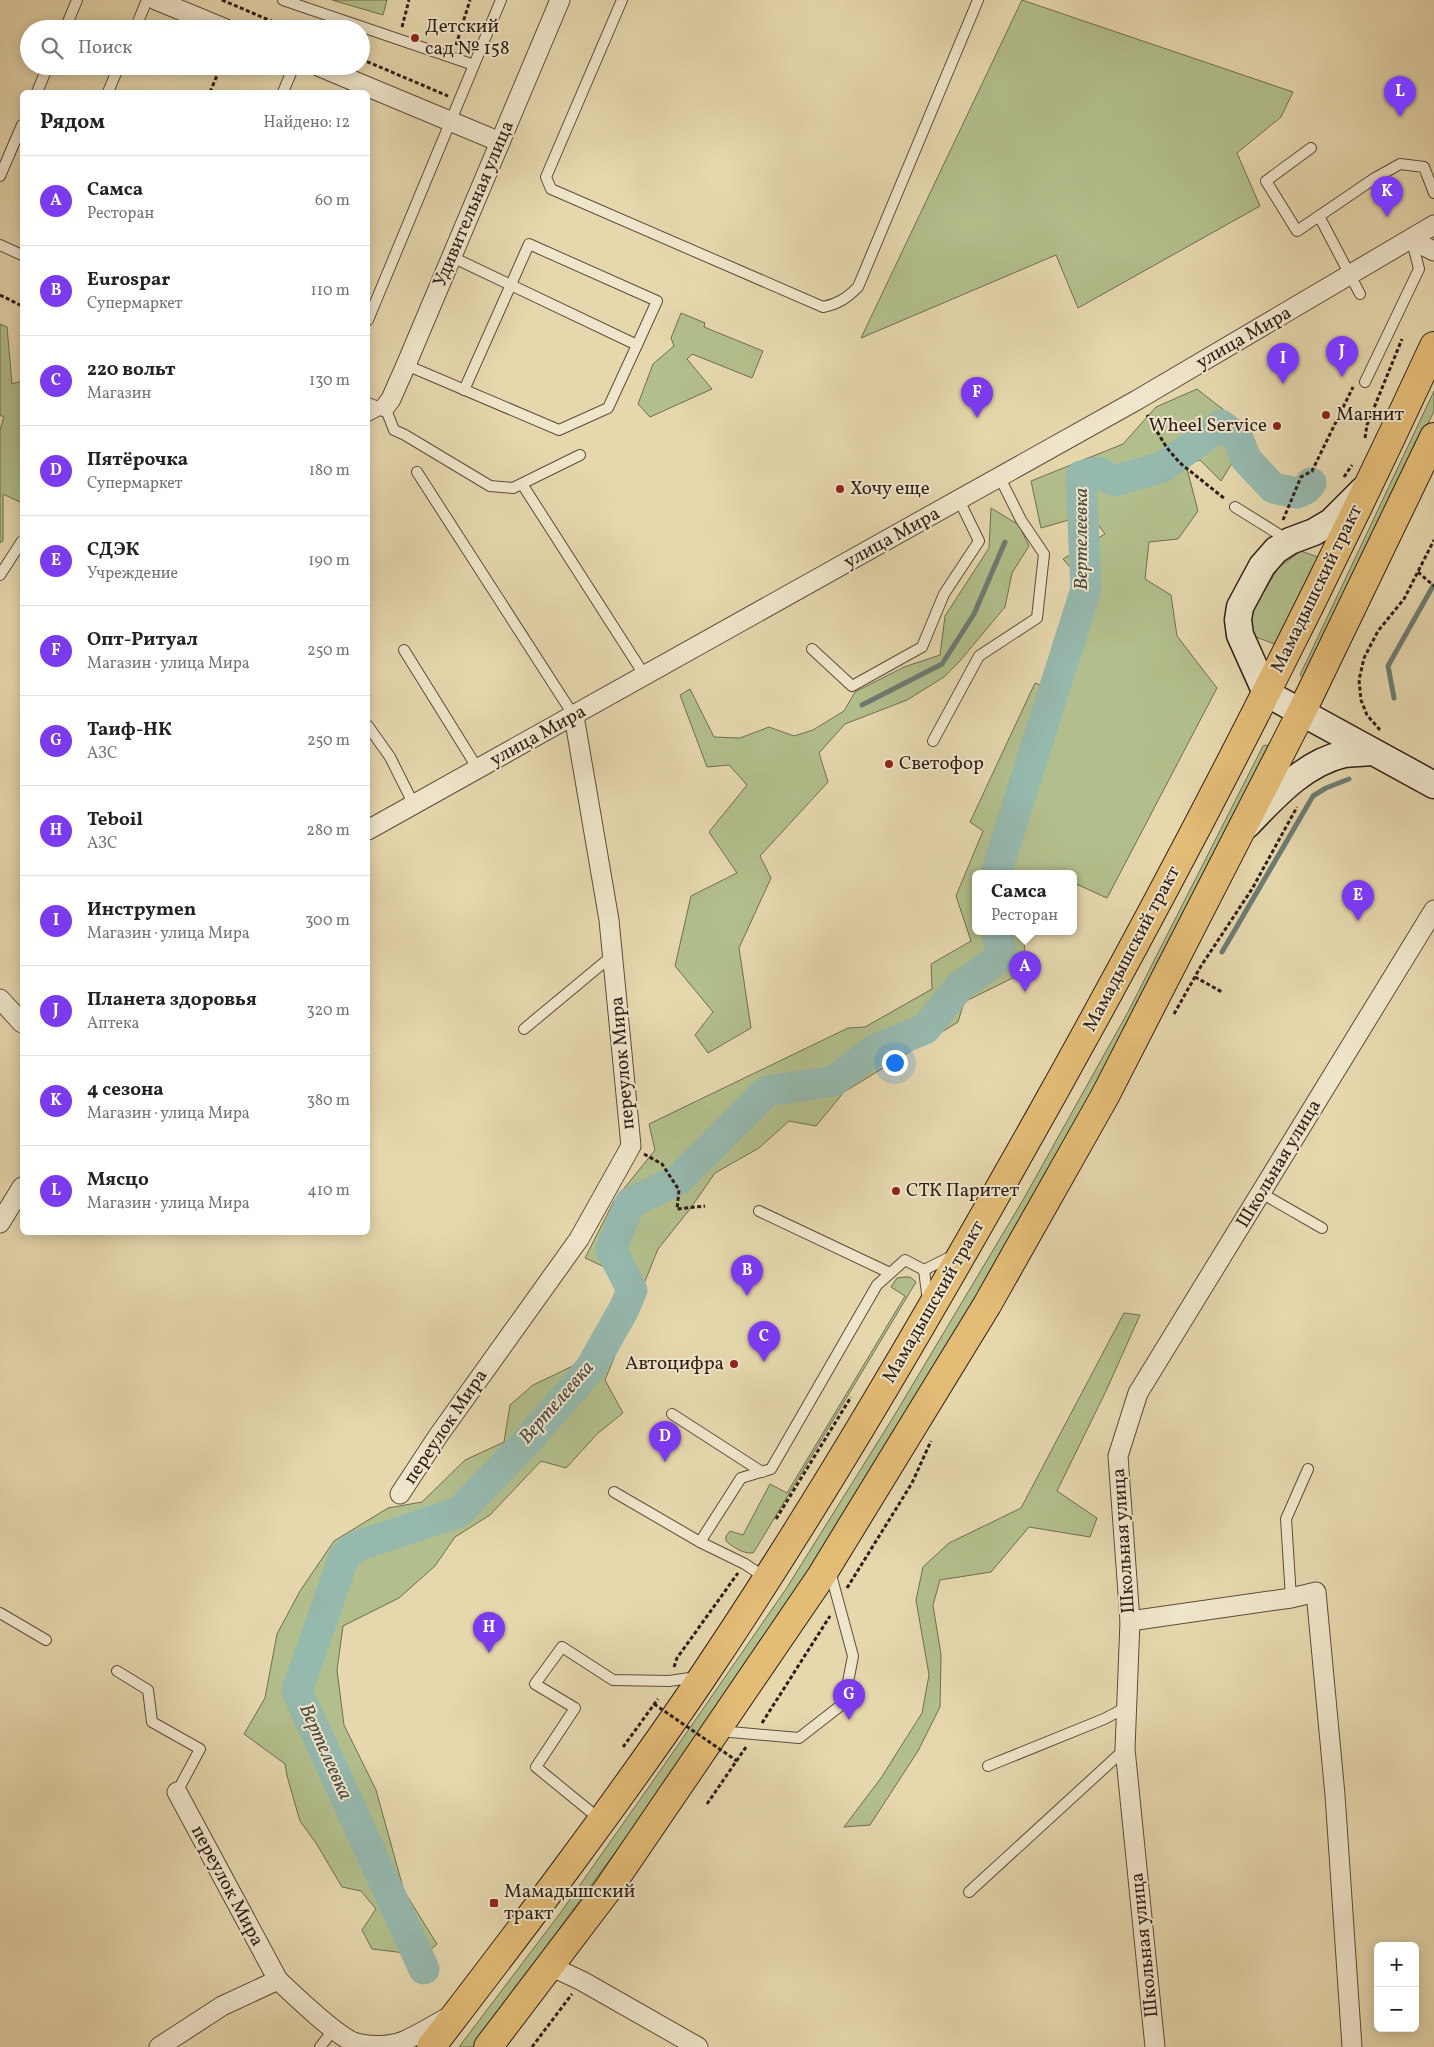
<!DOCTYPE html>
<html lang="ru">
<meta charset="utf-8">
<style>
:root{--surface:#fff;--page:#f2f2f2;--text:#222;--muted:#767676;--line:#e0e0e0;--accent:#7c3aed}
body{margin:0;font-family:Vollkorn,serif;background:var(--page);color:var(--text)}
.controls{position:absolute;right:15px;bottom:15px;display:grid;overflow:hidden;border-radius:8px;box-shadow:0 2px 12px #0003}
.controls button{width:45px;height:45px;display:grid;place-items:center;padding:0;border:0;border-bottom:1px solid var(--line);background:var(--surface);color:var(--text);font:25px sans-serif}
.you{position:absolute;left:894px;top:1062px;width:18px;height:18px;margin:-12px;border:4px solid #fff;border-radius:50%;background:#1a73e8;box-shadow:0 0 0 8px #1a73e833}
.badge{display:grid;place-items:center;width:32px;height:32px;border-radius:50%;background:var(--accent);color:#fff;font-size:16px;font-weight:700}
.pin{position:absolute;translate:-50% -41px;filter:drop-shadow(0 1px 2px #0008)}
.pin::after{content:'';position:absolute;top:26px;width:18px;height:15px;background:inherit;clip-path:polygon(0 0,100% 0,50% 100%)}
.popup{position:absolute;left:972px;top:870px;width:105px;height:65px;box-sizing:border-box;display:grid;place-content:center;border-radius:8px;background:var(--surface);filter:drop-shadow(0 1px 4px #0005);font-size:16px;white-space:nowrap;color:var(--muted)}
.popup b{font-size:19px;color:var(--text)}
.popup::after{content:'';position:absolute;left:50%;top:100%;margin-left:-10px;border:10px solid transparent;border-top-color:var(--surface)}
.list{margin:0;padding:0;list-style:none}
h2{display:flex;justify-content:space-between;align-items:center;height:65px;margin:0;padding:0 20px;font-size:21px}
h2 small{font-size:16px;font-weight:400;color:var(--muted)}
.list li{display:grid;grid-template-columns:32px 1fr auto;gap:15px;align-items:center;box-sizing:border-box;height:90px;padding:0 20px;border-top:1px solid var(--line)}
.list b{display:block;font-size:19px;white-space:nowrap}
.list p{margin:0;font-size:16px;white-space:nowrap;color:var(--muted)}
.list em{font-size:16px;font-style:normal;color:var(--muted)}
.icon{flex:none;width:28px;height:28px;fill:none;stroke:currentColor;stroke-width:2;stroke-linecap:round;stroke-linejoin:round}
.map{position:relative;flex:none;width:1434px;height:2047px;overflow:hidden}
.search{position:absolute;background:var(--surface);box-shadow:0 2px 12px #0003;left:20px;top:20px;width:350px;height:55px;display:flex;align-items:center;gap:12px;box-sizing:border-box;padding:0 18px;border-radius:28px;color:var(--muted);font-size:19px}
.panel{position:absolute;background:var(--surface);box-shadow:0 2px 12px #0003;left:20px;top:90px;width:350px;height:1145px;border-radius:8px}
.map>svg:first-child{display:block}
.green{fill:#b2bf8c;stroke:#706e52}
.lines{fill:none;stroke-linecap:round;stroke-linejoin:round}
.stream{stroke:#6d7b72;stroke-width:5}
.river{stroke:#96b9ae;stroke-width:31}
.lane-casing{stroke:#5d4c3c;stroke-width:12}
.street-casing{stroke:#5d4c3c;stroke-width:21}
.secondary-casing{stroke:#2f1e17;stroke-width:29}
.primary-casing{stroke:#2f1e17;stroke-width:30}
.path{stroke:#2f1e17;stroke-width:3;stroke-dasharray:4 2.5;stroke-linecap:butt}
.lane{stroke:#efe5ca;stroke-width:10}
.street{stroke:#efe5ca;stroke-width:19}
.secondary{stroke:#efe5ca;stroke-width:26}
.primary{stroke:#e3bc76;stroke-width:28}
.path-bridge{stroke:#2f1e17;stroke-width:3;stroke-dasharray:4 2.5;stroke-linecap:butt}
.poi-dot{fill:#8f2418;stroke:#efe5ca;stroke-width:2}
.labels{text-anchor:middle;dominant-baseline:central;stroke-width:4;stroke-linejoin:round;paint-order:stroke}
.poi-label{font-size:19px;fill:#2f1e17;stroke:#efe5ca;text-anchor:start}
.street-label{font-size:19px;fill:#2f1e17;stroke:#efe5ca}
.water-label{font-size:20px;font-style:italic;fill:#4e4c44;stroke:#efe5ca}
</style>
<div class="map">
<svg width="1434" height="2047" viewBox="0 0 1434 2047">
<rect width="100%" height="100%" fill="#e6d7ad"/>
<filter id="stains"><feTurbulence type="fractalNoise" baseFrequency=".004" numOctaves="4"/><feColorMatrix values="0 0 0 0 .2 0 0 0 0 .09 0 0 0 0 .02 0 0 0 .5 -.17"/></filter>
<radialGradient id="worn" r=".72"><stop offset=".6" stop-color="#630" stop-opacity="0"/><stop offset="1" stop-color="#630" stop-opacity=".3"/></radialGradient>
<g class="green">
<path d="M332,0H387L383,15Z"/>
<path d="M1022,0L1293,92L1281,117L1237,153L1260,206L1078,308L1056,255L861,338Z"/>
<path d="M681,313L705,323L704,327L763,351L752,378L692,354L687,359L712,389L650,417L638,404L653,364L674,346L671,338Z"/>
<path d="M0,324L7,327L12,384L22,381V503L3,494V541L0,543V430L4,417L0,415Z"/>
<path d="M1197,389L1239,422V452L1221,481L1200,460L1186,465L1198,511L1178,539L1149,542L1145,579L1171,595L1177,636L1217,688L1107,898L1074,883V873H976V931H1023L1027,971L964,1002L958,1022L844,1092L816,1126L789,1121L759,1148L715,1173L690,1209L658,1249L605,1380L623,1413L598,1433L566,1468L541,1461L490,1515L455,1537L435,1566L399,1598L343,1626L337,1670L344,1725L376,1790L404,1891L437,1944L412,1966L405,1953L372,1949L362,1930L376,1909L361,1891L342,1887L316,1843L300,1821L287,1776L285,1764L244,1734L265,1698L277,1634L300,1591L334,1541L388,1508L422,1502L465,1460L504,1442L510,1405L533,1385L577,1364L622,1292L609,1269L585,1258L614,1201L655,1150L649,1124L848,1028L865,1027L932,989L931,964L971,941L956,896L983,831L970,822L1035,683L1050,688L1082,581L1063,559L1105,534L1090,514L1041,528L1031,481L1123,444L1156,407Z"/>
<path d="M1434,391V411L1307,679L1300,675Z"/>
<path d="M991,508L1019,525L1029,546L1012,573L1005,607L959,662L944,677L907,700L845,724L819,753L828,782L760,856L771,878L739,948L751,1028L708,1053L695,1035L713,1012L675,966L691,896L737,873L709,832L747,785L729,765L707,767L680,695L690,689L714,737L740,738L769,727L794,736L813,730L844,711L855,692L904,667L940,655L945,616L989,548Z"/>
<path d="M1301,551L1318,557L1275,644L1253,636L1251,617L1259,599L1279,567Z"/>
<path d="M1266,745L1272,747L1035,1202L904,1419L795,1592L671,1776L473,2047H459L561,1912L660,1771L786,1589L894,1416L1023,1200L1128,1012L1263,746Z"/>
<path d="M905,1277H910L916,1282L757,1547L753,1553C743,1554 733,1547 726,1541V1536L730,1531L743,1535L770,1484L787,1493L905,1296L891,1287L897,1278Z"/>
<path d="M1124,1313L1140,1315L1106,1391L1057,1491L1097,1518L1090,1537L1029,1527L991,1572L940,1580L933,1605L941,1655L940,1707L918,1751L870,1825L844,1827L881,1778L922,1713L929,1675L916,1600L923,1567L949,1543L1021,1508Z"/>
</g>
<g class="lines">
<g class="stream">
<path d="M1394,698L1388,666L1433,586"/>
<path d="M862,705L942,664L974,614L1005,542"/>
<path d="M1222,952L1313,796L1326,788L1349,779"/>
</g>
<g class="river">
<path d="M996,873L1086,589L1081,476L1098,472L1114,481L1163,467L1221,425L1238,438L1246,459L1273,488L1297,493L1306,489L1311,483"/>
<path d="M424,1969L297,1691L344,1557L355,1547L459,1512L528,1440L590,1369L624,1309L632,1290L611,1249L630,1203L678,1180L767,1091L834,1081L874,1050L925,1029L959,987L1002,956L996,931"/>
</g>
<g class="lane-casing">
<g id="lane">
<path d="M283,0L474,65"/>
<path d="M622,0L546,177L551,189L823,307C838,304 847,298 858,287L978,0"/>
<path d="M65,29L77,0"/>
<path d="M135,29L147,0"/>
<path d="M37,92L48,66"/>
<path d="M108,92L119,66"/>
<path d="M283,92L294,66"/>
<path d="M1311,148L1266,181L1297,231L1375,178L1400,164L1424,167L1434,193"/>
<path d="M0,176L22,125"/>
<path d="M1319,216L1360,294"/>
<path d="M0,245L22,255"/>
<path d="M368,320L501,0"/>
<path d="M406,365L559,430L608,408L637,345L452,257"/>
<path d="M1365,382L1419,269L1412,241"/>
<path d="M464,390L529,244L657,301L637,345"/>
<path d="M368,403L378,407H385"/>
<path d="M385,407L394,430L405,435L490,486L513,488L580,455"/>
<path d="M368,416L385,407"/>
<path d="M417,472L574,716"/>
<path d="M522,484L645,676"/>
<path d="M1235,507L1288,540"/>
<path d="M0,575L22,541"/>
<path d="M812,649L852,686L922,647L944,594L979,541L959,500"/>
<path d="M404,650L478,769"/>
<path d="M368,726L390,757L414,805"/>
<path d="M933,741L979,656L1037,618L1044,554L1021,520L1000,478"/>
<path d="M524,1029L613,955"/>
<path d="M1261,1193L1322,1228"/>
<path d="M759,1211L890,1273"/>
<path d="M924,1270L952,1256"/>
<path d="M924,1270L928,1301"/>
<path d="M672,1414L762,1472"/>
<path d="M614,1492L700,1542L745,1564L766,1578"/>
<path d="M700,1542L741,1478L771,1469L877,1285L905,1260L924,1270"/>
<path d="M1291,1598L1286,1519L1308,1469"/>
<path d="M0,1613L46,1640"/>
<path d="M117,1671L148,1690L152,1722L200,1749L177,1792"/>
<path d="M719,1731L799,1738L844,1703L853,1656L830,1571"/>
<path d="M988,1766L1104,1719L1127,1707"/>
<path d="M602,1821L536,1767L575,1708L535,1684L562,1647L613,1680L669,1681L697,1677"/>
<path d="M969,1892L1125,1749"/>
<path d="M320,2047L334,2029"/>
</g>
</g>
<g class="street-casing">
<g id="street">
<path d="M156,0L226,29"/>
<path d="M318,66L500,142"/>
<path d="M1412,240L1434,251"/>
<path d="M385,407L391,399L406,365L560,0"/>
<path d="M368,830L1137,400L1434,225"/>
<path d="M0,999L22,1023"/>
<path d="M0,1223L22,1187"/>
<path d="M400,1494L438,1436L579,1239L631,1146L609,920L574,716"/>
<path d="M1130,1621L1291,1598L1316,1592L1335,1795L1352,2047"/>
<path d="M177,1792L278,1980"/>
<path d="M550,1966L582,1981L698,2047"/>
<path d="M159,2047L222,2006L278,1980C295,1996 333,2033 353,2042C368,2047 391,2047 406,2040C421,2033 436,2024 450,2016"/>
<path d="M1155,2047L1125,1749L1130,1621L1118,1456L1138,1393L1434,910"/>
</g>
</g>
<g class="secondary-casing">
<g id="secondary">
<path d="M1363,490L1331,522L1314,532L1290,541L1276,550L1262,566L1240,607L1238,620L1240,635L1266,693L1434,785"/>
<path d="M1247,825C1274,797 1304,763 1344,754C1353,753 1362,753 1371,752"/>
</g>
</g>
<g class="primary-casing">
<g id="primary">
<path d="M431,2047C524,1926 616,1805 702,1678C811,1516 910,1347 1006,1177C1160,906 1303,629 1434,346"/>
<path d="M488,2047L608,1889L820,1578L987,1305L1105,1096L1301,713L1434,437"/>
</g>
</g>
<g class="path">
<path d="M222,0L290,29"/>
<path d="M402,27L409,0"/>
<path d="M456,45L470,0"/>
<path d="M361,59L448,96"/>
<path d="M210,92L221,66"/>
<path d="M0,295L22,306"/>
<path d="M1147,415L1167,448L1180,463L1225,499"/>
<path d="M1365,438L1367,425L1402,339"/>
<path d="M1344,477L1352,465"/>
<path d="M1283,520L1301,477L1312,471L1353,387"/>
<path d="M1418,572L1434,586"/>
<path d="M1380,730L1367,715L1361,700L1359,680L1364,658L1378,631L1404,599L1434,540"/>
<path d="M1195,977L1222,992"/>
<path d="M1174,1014L1201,966L1252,889L1297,807"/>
<path d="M644,1154L662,1164L679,1190L677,1209L705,1206"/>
<path d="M776,1519L851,1397"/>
<path d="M847,1588L912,1483L931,1441"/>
<path d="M674,1667L677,1658L738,1573"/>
<path d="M762,1723L830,1616"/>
<path d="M623,1747L658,1699"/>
<path d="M707,1804L746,1747"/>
<path d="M532,2047L572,1994"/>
</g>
<use href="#lane" class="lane"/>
<use href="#street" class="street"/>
<use href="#secondary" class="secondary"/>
<use href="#primary" class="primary"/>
<path class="path-bridge" d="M654,1704L737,1761"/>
</g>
<g class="poi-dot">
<circle cx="415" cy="38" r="5"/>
<circle cx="1326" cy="415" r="5"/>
<circle cx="1277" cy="426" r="5"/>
<circle cx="840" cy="489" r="5"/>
<circle cx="889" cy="764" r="5"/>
<circle cx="896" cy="1191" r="5"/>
<circle cx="734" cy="1364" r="5"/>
<rect x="489" y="1898" width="10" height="10" rx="2.5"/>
</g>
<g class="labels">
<g class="poi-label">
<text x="425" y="27">Детский<tspan x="425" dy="22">сад № 158</tspan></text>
<text x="1336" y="415">Магнит</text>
<text x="1267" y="426" text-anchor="end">Wheel Service</text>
<text x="850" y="489">Хочу еще</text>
<text x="899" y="764">Светофор</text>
<text x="906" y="1191">СТК Паритет</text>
<text x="724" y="1364" text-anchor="end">Автоцифра</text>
<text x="504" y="1892">Мамадышский<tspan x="504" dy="22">тракт</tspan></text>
</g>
<g class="street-label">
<text transform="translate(474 204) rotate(-67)">Удивительная улица</text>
<text transform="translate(1244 338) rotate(-30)">улица Мира</text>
<text transform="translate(892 538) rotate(-29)">улица Мира</text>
<text transform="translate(1317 589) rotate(-64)">Мамадышский тракт</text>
<text transform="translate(538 736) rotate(-29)">улица Мира</text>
<text transform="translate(1132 949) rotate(-62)">Мамадышский тракт</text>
<text transform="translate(623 1063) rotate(-95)">переулок Мира</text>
<text transform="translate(1279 1164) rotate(-59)">Школьная улица</text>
<text transform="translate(934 1302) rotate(-60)">Мамадышский тракт</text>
<text transform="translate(446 1427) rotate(-56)">переулок Мира</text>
<text transform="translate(1124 1541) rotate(-94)">Школьная улица</text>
<text transform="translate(227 1886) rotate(62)">переулок Мира</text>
<text transform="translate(1145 1945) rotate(-96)">Школьная улица</text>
</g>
<g class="water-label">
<text transform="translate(1082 539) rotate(-90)">Вертелеевка</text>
<text transform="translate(557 1403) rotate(-49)">Вертелеевка</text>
<text transform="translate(325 1752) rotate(66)">Вертелеевка</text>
</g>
</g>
<rect width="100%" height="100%" filter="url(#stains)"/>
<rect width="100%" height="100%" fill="url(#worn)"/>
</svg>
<div class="controls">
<button>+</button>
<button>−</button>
</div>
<div class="you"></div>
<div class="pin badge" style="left:1025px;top:992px">A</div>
<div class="popup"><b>Самса</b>Ресторан</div>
<div class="pin badge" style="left:747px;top:1296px">B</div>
<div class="pin badge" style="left:764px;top:1362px">C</div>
<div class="pin badge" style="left:665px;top:1462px">D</div>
<div class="pin badge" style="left:1358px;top:921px">E</div>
<div class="pin badge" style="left:977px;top:418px">F</div>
<div class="pin badge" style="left:849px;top:1720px">G</div>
<div class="pin badge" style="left:489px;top:1653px">H</div>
<div class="pin badge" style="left:1283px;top:384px">I</div>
<div class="pin badge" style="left:1342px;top:377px">J</div>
<div class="pin badge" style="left:1387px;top:217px">K</div>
<div class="pin badge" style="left:1400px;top:117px">L</div>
<div class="search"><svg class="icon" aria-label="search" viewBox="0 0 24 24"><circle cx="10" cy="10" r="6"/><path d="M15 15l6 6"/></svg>Поиск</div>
<section class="panel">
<h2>Рядом<small>Найдено: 12</small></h2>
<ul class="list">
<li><span class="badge">A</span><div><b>Самса</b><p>Ресторан</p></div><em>60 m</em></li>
<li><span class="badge">B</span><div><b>Eurospar</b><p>Супермаркет</p></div><em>110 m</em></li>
<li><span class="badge">C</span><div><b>220 вольт</b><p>Магазин</p></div><em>130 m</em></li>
<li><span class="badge">D</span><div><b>Пятёрочка</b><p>Супермаркет</p></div><em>180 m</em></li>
<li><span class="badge">E</span><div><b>СДЭК</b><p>Учреждение</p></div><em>190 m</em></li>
<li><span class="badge">F</span><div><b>Опт-Ритуал</b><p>Магазин · улица Мира</p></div><em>250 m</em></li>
<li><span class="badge">G</span><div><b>Таиф-НК</b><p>АЗС</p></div><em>250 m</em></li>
<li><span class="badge">H</span><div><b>Teboil</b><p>АЗС</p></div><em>280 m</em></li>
<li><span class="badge">I</span><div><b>Инструmen</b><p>Магазин · улица Мира</p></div><em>300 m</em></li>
<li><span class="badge">J</span><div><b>Планета здоровья</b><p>Аптека</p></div><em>320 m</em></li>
<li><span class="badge">K</span><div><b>4 сезона</b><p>Магазин · улица Мира</p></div><em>380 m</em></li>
<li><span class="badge">L</span><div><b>Мясцо</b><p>Магазин · улица Мира</p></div><em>410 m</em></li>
</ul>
</section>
</div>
